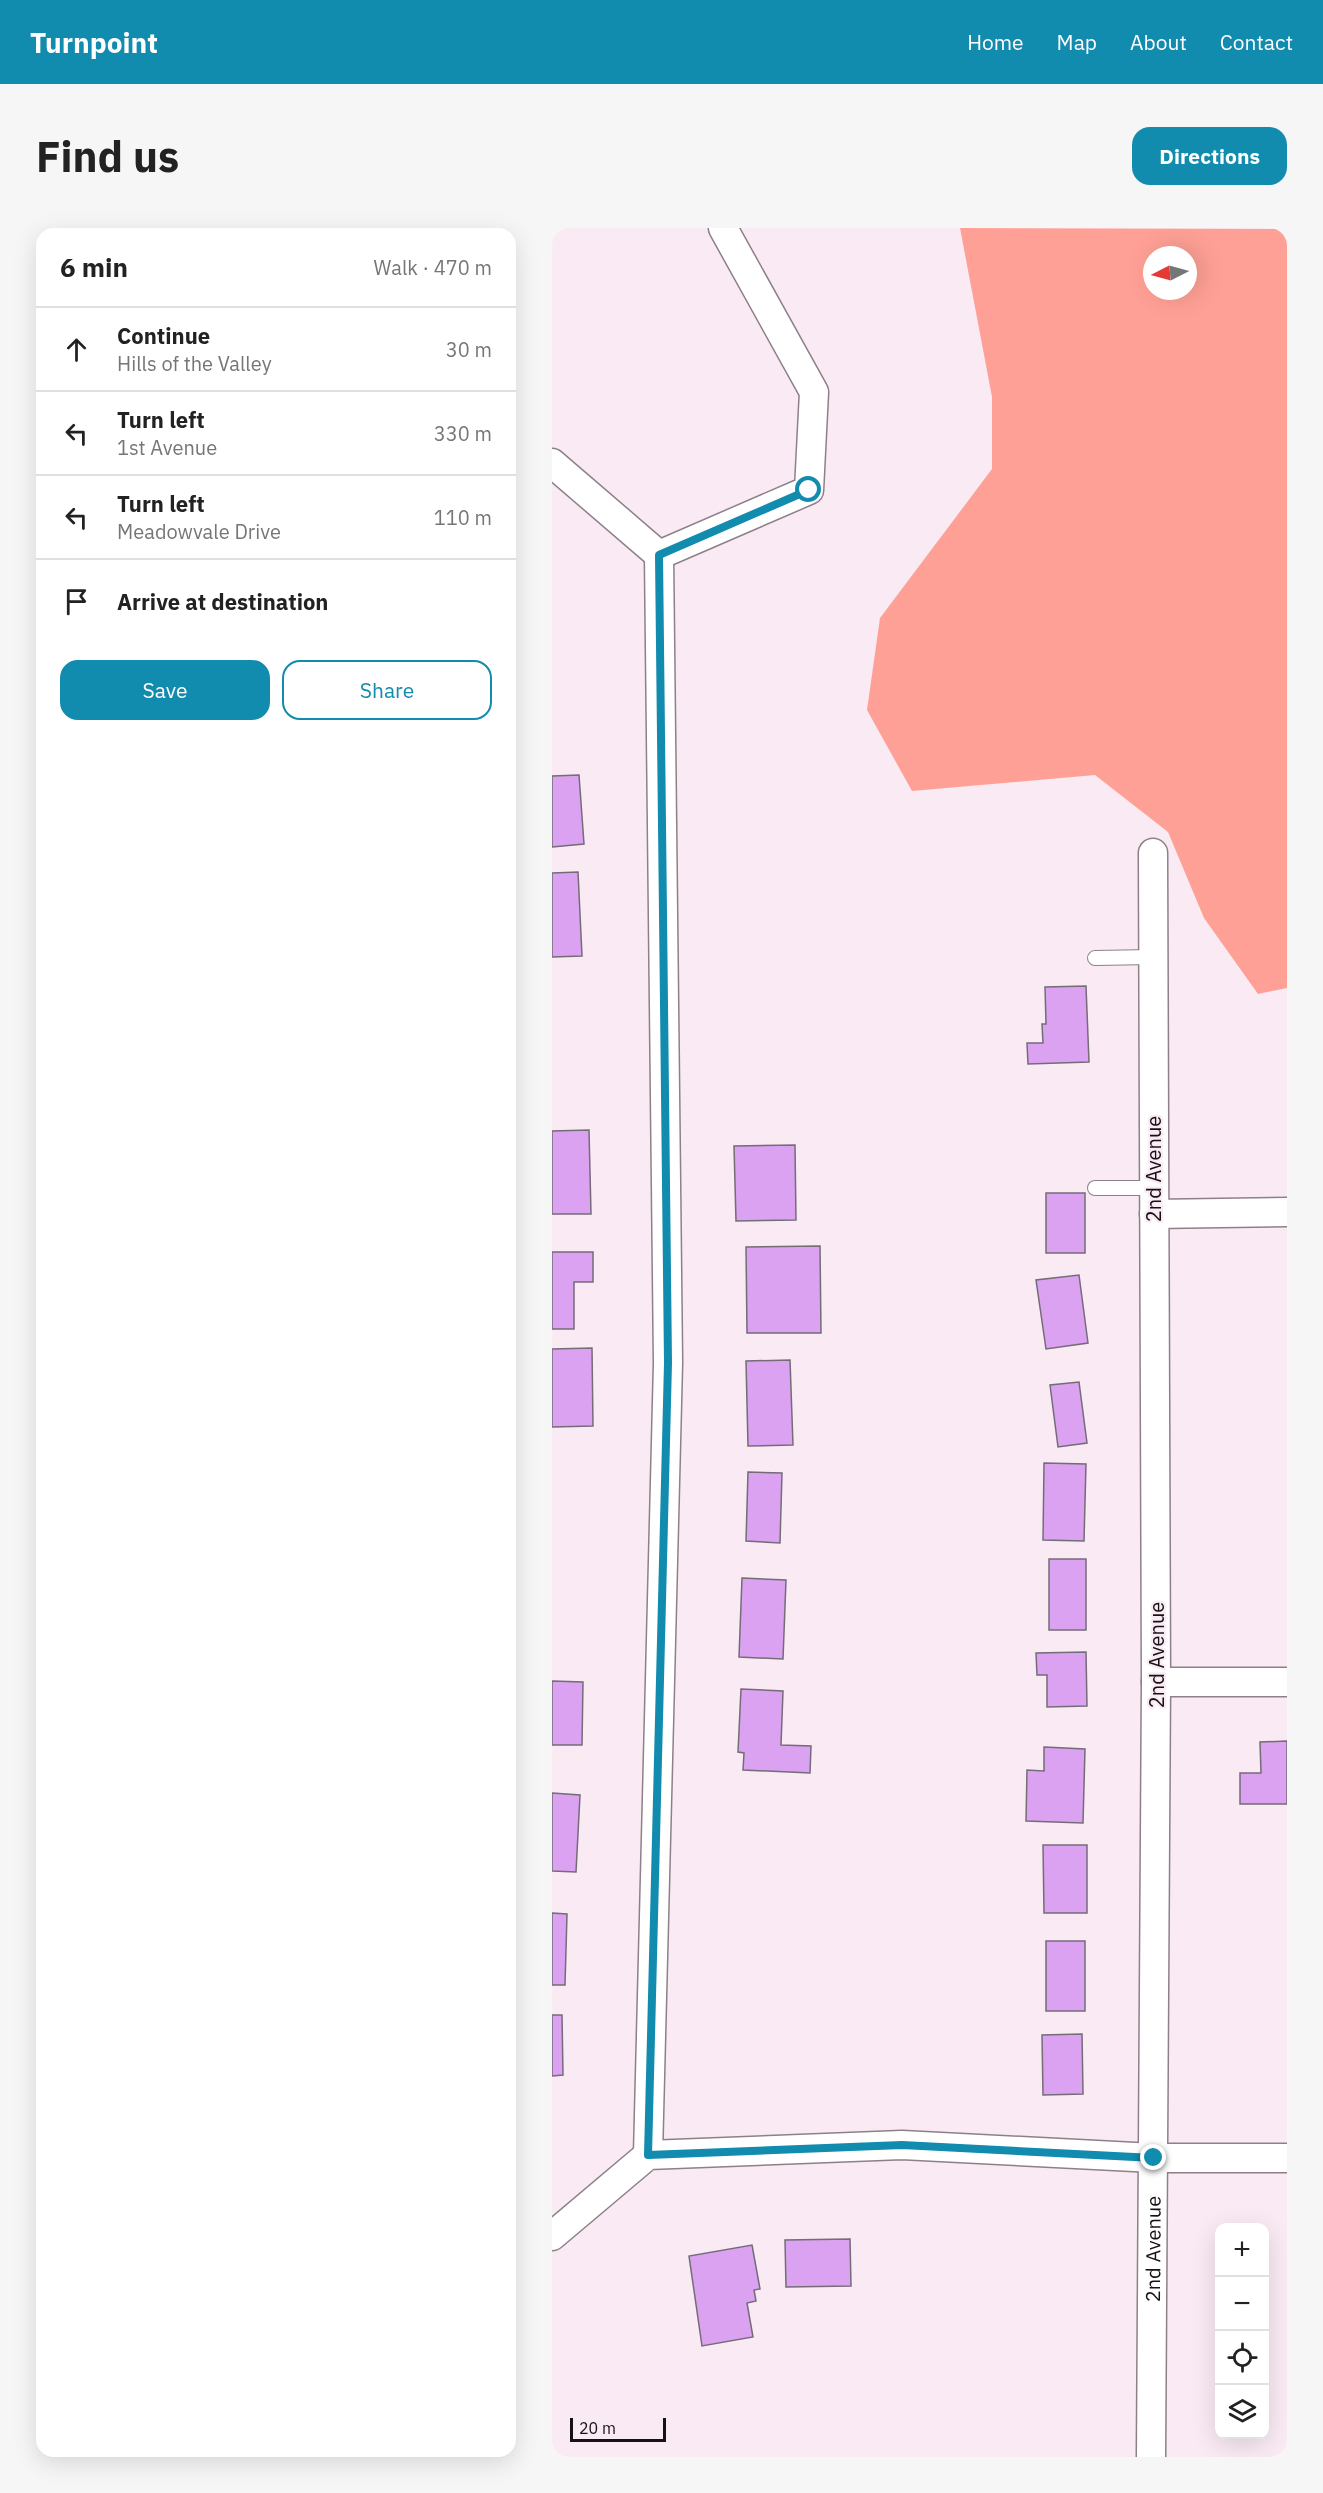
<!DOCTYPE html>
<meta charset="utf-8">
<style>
:root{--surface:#fff;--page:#f6f6f6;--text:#222;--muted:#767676;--line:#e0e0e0;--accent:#118bae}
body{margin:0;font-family:"IBM Plex Sans",sans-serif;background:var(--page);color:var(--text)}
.controls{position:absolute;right:18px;bottom:18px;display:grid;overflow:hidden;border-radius:12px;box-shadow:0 6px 24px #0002}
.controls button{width:54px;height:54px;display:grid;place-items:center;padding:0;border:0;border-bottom:2px solid var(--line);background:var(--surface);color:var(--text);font:30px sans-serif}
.compass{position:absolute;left:591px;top:18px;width:54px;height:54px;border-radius:50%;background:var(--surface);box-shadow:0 6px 24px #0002;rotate:264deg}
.scale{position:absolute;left:18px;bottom:15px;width:96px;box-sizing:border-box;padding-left:6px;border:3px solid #161114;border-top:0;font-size:16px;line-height:21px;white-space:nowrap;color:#161114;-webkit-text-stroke:4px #f9eaf4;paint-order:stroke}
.stop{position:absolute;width:18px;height:18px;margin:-14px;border:4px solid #118bae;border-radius:50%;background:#fff}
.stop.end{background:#118bae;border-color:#fff;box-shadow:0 2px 6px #0008}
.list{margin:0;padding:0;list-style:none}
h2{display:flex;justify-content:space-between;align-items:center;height:78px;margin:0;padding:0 24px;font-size:26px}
h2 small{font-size:20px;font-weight:400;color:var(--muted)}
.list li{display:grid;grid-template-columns:39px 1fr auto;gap:18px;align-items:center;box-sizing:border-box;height:84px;padding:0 24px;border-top:2px solid var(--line)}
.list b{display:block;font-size:22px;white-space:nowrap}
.list p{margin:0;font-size:20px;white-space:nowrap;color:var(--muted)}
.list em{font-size:20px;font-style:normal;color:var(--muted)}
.actions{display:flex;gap:12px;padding:18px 24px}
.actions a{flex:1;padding:14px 0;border:2px solid var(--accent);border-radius:18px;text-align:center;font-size:21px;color:var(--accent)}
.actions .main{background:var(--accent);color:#fff}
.icon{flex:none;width:33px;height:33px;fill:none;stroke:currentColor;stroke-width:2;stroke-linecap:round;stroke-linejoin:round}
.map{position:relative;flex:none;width:735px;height:2229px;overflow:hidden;border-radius:18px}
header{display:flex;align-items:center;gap:36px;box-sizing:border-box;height:84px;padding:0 30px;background:var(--accent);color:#fff}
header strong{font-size:28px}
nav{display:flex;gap:33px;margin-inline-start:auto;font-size:21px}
.intro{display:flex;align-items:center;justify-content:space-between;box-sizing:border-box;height:144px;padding:0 36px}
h1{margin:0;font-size:42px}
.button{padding:15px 27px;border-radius:18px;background:var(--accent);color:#fff;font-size:21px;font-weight:700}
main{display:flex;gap:36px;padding:0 36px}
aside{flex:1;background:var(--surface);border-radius:18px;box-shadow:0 6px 24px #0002}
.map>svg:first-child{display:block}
.green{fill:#ffa096;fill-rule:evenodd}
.building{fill:#daa2f0;stroke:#746c77;stroke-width:1.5}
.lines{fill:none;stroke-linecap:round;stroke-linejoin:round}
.service-casing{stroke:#8d8088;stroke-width:16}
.minor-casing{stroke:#8d8088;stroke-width:31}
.service{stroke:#fff;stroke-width:14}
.minor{stroke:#fff;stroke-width:28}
.route{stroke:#118bae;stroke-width:8}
.labels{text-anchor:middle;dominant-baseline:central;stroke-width:4.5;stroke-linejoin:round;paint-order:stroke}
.street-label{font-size:20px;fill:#161114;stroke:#f9eaf4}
</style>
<header>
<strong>Turnpoint</strong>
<nav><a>Home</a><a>Map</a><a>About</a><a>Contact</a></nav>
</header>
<div class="intro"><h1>Find us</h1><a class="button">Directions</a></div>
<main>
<aside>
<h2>6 min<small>Walk · 470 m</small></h2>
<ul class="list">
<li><svg class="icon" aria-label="ahead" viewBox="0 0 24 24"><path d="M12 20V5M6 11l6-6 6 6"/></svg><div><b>Continue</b><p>Hills of the Valley</p></div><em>30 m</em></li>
<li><svg class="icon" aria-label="left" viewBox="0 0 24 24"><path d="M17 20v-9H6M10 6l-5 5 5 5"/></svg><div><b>Turn left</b><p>1st Avenue</p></div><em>330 m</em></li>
<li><svg class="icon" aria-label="left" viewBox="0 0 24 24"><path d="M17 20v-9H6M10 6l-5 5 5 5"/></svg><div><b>Turn left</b><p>Meadowvale Drive</p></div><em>110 m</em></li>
<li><svg class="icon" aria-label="arrive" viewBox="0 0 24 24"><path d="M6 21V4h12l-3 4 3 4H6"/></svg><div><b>Arrive at destination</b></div></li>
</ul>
<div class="actions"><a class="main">Save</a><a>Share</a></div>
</aside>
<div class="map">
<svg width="735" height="2229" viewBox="0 0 735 2229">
<rect width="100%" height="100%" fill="#f9eaf4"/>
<path class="green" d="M408,0L735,1V760L706,766L652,690L616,604L543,547L360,563L315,482L328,390L440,241V169ZM600,27H636V63H600Z"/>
<g class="building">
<path d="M27,547L32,616L0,619V548Z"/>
<path d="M26,644L30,728L0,729V645Z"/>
<path d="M534,758L537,834L476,836L475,815H491L490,796H494L493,759Z"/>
<path d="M37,902L39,986H0V903Z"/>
<path d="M243,917L244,992L184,993L182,918Z"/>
<rect x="494" y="965" width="39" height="60"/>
<path d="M268,1018L269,1105H195L194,1019Z"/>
<path d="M0,1024H41V1054H22V1101H0Z"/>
<path d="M527,1047L536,1115L494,1121L484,1052Z"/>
<path d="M40,1120L41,1198L0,1199V1121Z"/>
<path d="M238,1132L241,1217L196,1218L194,1133Z"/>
<path d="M527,1154L535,1215L506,1219L498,1157Z"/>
<path d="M492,1235L534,1236L532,1313L491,1312Z"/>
<path d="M196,1244L230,1245L228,1315L194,1313Z"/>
<rect x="497" y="1331" width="37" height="71"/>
<path d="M190,1350L234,1352L231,1431L187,1429Z"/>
<path d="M534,1424L535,1478L495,1479V1447H485L484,1425Z"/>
<path d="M0,1453L31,1454L30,1517H0Z"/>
<path d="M189,1461L231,1463L229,1517L259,1518L258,1545L191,1542L192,1525L186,1524Z"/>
<path d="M735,1513V1576H688V1545H709L708,1514Z"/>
<path d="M492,1519L533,1521L531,1595L474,1593L475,1542L492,1543Z"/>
<path d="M0,1565L28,1567L24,1644L0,1643Z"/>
<path d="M491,1617H535V1685H492Z"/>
<path d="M0,1685L15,1686L13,1757H0Z"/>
<rect x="494" y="1713" width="39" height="70"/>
<path d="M0,1787H10L11,1847L0,1848Z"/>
<path d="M530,1806L531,1866L491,1867L490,1807Z"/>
<path d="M298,2011L299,2058L234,2059L233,2012Z"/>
<path d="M200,2017L208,2061L202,2062L204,2073L195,2075L201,2109L150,2118L137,2028Z"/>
</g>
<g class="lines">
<g class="service-casing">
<g id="service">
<path d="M543,730L601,729"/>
<path d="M543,960H601"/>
</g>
</g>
<g class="minor-casing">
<g id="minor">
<path d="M0,235L107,327"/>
<path d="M107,327L257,262L262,164L171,0"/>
<path d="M602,986L735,984"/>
<path d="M604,1454H735"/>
<path d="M96,1927L116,1135L107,327"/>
<path d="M0,2008L96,1927L350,1917L602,1930H735"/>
<path id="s1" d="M599,2229L604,1454L601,625"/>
</g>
</g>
<use href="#service" class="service"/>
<use href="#minor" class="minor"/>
</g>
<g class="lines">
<path class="route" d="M257,262L107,327L116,1135L96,1927L350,1917L602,1930"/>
</g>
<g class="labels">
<g class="street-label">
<text transform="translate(601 941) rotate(-90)">2nd Avenue</text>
<text transform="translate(604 1427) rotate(-90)">2nd Avenue</text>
<text stroke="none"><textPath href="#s1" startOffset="208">2nd Avenue</textPath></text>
</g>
</g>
</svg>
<div class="controls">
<button>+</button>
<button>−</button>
<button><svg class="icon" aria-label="locate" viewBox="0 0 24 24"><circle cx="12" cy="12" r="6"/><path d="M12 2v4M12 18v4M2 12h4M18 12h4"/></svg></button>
<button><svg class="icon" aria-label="layers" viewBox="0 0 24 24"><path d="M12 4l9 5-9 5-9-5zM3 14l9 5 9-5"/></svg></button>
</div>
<svg class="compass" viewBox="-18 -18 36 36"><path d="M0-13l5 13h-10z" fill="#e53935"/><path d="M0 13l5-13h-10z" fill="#767676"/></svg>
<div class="scale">20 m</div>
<div class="stop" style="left:257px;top:262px"></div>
<div class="stop end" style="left:602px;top:1930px"></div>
</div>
</main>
